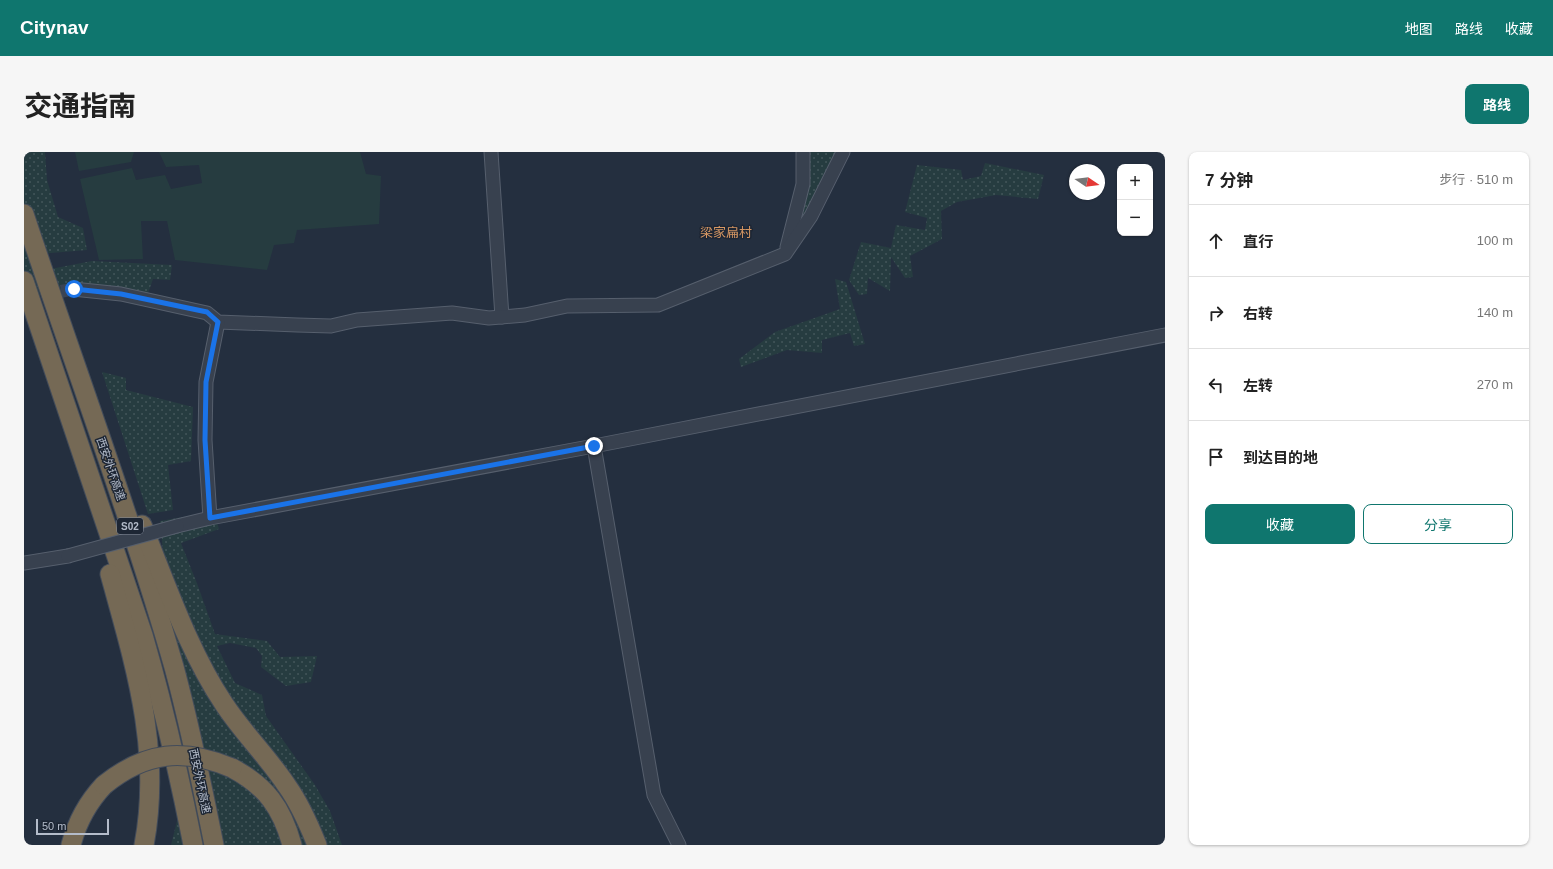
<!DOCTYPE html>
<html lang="zh">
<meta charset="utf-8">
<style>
:root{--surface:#fff;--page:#f6f6f6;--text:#222;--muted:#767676;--line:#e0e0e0;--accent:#0f766e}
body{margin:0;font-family:Arial,"Noto Sans SC",sans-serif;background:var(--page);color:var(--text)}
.controls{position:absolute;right:12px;top:12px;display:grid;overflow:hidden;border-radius:8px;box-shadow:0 1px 3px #0004}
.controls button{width:36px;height:36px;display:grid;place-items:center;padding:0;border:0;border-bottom:1px solid var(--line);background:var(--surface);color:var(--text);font:20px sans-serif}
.compass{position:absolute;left:1045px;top:12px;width:36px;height:36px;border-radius:50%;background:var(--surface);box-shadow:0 1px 3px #0004;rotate:103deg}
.scale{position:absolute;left:12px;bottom:10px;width:73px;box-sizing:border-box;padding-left:4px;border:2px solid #b4bcca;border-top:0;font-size:11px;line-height:14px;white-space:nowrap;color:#b4bcca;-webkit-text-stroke:3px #1d2634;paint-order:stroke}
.stop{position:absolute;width:12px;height:12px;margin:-9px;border:3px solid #1a73e8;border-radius:50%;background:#fff}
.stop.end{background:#1a73e8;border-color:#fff;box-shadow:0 1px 4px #0008}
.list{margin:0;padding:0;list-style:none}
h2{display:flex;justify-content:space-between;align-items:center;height:52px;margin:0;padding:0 16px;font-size:17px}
h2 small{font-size:13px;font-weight:400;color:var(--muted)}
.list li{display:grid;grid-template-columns:26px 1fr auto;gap:12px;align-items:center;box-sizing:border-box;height:72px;padding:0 16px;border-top:1px solid var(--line)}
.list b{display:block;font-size:15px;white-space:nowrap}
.list em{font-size:13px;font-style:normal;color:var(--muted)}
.actions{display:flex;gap:8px;padding:12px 16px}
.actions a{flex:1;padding:9px 0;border:1px solid var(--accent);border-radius:8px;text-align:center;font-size:14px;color:var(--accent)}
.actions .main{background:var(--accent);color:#fff}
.icon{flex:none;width:22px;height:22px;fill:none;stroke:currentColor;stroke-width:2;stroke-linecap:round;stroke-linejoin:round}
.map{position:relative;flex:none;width:1141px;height:693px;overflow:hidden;border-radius:8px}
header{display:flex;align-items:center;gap:24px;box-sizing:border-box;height:56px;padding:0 20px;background:var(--accent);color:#fff}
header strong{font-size:19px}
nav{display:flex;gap:22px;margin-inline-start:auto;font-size:14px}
.intro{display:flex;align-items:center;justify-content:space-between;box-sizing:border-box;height:96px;padding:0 24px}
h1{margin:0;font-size:28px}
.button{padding:10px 18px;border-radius:8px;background:var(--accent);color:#fff;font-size:14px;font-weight:700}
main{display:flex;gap:24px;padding:0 24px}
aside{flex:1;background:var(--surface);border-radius:8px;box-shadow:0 1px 3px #0004}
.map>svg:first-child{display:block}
.grass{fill:url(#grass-dots)}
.garden{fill:#263c40}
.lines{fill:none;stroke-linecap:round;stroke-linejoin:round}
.minor-tunnel{stroke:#3a4454;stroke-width:13;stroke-dasharray:13 6;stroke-linecap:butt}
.minor-casing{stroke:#565f6d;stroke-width:15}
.highway-casing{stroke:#434c5a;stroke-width:21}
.minor{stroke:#38414f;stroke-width:13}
.highway{stroke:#756955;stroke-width:19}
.minor-bridge-casing{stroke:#565f6d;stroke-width:15;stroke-linecap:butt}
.highway-bridge-casing{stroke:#434c5a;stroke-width:21;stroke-linecap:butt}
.minor-bridge{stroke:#38414f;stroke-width:13}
.highway-bridge{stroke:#756955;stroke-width:19}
.route{stroke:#1a73e8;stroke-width:5}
.labels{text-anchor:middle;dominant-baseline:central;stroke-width:3;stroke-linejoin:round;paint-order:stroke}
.shield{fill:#1d2634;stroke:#878f9d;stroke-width:1}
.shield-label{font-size:10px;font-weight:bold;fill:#b4bcca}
.street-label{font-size:11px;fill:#b4bcca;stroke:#1d2634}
.quarter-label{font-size:13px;fill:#d69763;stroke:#1d2634}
</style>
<header>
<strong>Citynav</strong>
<nav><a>地图</a><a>路线</a><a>收藏</a></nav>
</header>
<div class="intro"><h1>交通指南</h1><a class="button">路线</a></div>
<main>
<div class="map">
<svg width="1141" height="693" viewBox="0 0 1141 693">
<defs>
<pattern id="grass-dots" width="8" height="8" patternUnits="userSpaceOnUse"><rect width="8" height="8" fill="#263c40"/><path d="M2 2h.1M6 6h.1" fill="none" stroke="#43565a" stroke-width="1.8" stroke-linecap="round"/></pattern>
</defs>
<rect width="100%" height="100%" fill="#242f3f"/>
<g class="grass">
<path d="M0,0H21L23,28L34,65L59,76L63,98L15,102L16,119L68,109L148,113L146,128L129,127L122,147L78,136L0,145Z"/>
<path d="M780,0H817L766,94Z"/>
<path d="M961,11L1020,23L1014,47L972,43L933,50L917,59L918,87L886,104L889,125L881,126L867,105L866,139L844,126L843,142L835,143L825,128L837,90L867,96L872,73L901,78L903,66L881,60L893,13L937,18L939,28L957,24Z"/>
<path d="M811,127L822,130L841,192L830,194L826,181L798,188V201L763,198L717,215L715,207L751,180L816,157Z"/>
<path d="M78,220L102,226V238L169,255L167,309L144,313L149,358L124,362Z"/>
<path d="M182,361H190L195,377L157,391L174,434L191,482L243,489L256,505L293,504L287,530L262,534L237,515L238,504L232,496L206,491L193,494L211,531L238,543L242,564L291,633L306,659L318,693H168L136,369Z"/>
<path d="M157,653L162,693H147Z"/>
</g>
<g class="garden">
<path d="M51,0H110L107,10L55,19Z"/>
<path d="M135,0H336L342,22L357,24L355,72L273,78L270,91L250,93L243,118L151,108L143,69H117L119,107L75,108L56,27L108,16L112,28L141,23L147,37L178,31L175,13L142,15Z"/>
</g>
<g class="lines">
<path class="minor-tunnel" d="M0,147L49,137"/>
<g class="minor-casing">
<g id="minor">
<path d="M467,0L478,165"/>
<path d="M763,95L779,32V0"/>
<path d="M49,137L97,142L183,161L194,170L273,173L307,174L333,168L428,161L465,166L501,163L543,154L634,153L761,102L787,64L819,0"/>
<path d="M570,294L630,643L655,693"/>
<path d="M186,366L181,288L182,230L194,170"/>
<path d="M153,374L186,366L570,294L1141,183"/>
<path d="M0,411L44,404"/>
</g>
</g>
<g class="highway-casing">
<g id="highway">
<path d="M0,62C50,213 106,362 150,515C166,574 178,633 190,693"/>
<path d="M0,129L119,483C139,552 155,622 169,693"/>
<path d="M118,373C143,434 164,498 200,552C219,581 244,605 263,634C276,652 285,673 293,693"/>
<path d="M86,422C111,513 138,598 120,693"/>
<path d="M208,616C242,634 258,656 268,693"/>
<path d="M47,693C53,670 64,650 80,633"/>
</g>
</g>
<use href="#minor" class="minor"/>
<use href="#highway" class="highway"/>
<g class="minor-bridge-casing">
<path id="minor-bridge" d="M44,404L153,374"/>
</g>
<g class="highway-bridge-casing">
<path id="highway-bridge" d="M80,633C122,599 160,596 208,616"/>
</g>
<use href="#minor-bridge" class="minor-bridge"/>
<use href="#highway-bridge" class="highway-bridge"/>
</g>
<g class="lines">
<path class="route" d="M50,137L97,142L183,160L194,170L182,230L181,288L186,366L570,294"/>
</g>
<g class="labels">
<rect class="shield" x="93" y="366" width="26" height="16" rx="3"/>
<g class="shield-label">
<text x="106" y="374">S02</text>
</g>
<g class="street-label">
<text transform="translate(87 317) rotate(71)">西安外环高速</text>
<text transform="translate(176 629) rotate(78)">西安外环高速</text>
</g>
<g class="quarter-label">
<text x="702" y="80">梁家扁村</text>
</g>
</g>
</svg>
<div class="controls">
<button>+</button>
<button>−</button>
</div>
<svg class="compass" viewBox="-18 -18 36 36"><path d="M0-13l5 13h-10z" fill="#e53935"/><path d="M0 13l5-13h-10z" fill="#767676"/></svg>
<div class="scale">50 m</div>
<div class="stop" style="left:50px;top:137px"></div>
<div class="stop end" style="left:570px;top:294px"></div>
</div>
<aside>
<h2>7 分钟<small>步行 · 510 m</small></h2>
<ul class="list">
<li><svg class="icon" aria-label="ahead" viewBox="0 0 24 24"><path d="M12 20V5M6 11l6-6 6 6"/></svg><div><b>直行</b></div><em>100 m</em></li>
<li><svg class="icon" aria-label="right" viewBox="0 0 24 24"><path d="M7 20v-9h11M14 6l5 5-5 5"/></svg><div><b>右转</b></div><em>140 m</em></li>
<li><svg class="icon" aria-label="left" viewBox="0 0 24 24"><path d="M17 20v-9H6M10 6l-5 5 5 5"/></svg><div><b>左转</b></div><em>270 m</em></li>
<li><svg class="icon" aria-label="arrive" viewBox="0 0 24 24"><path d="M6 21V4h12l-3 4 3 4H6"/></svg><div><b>到达目的地</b></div></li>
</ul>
<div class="actions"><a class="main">收藏</a><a>分享</a></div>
</aside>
</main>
